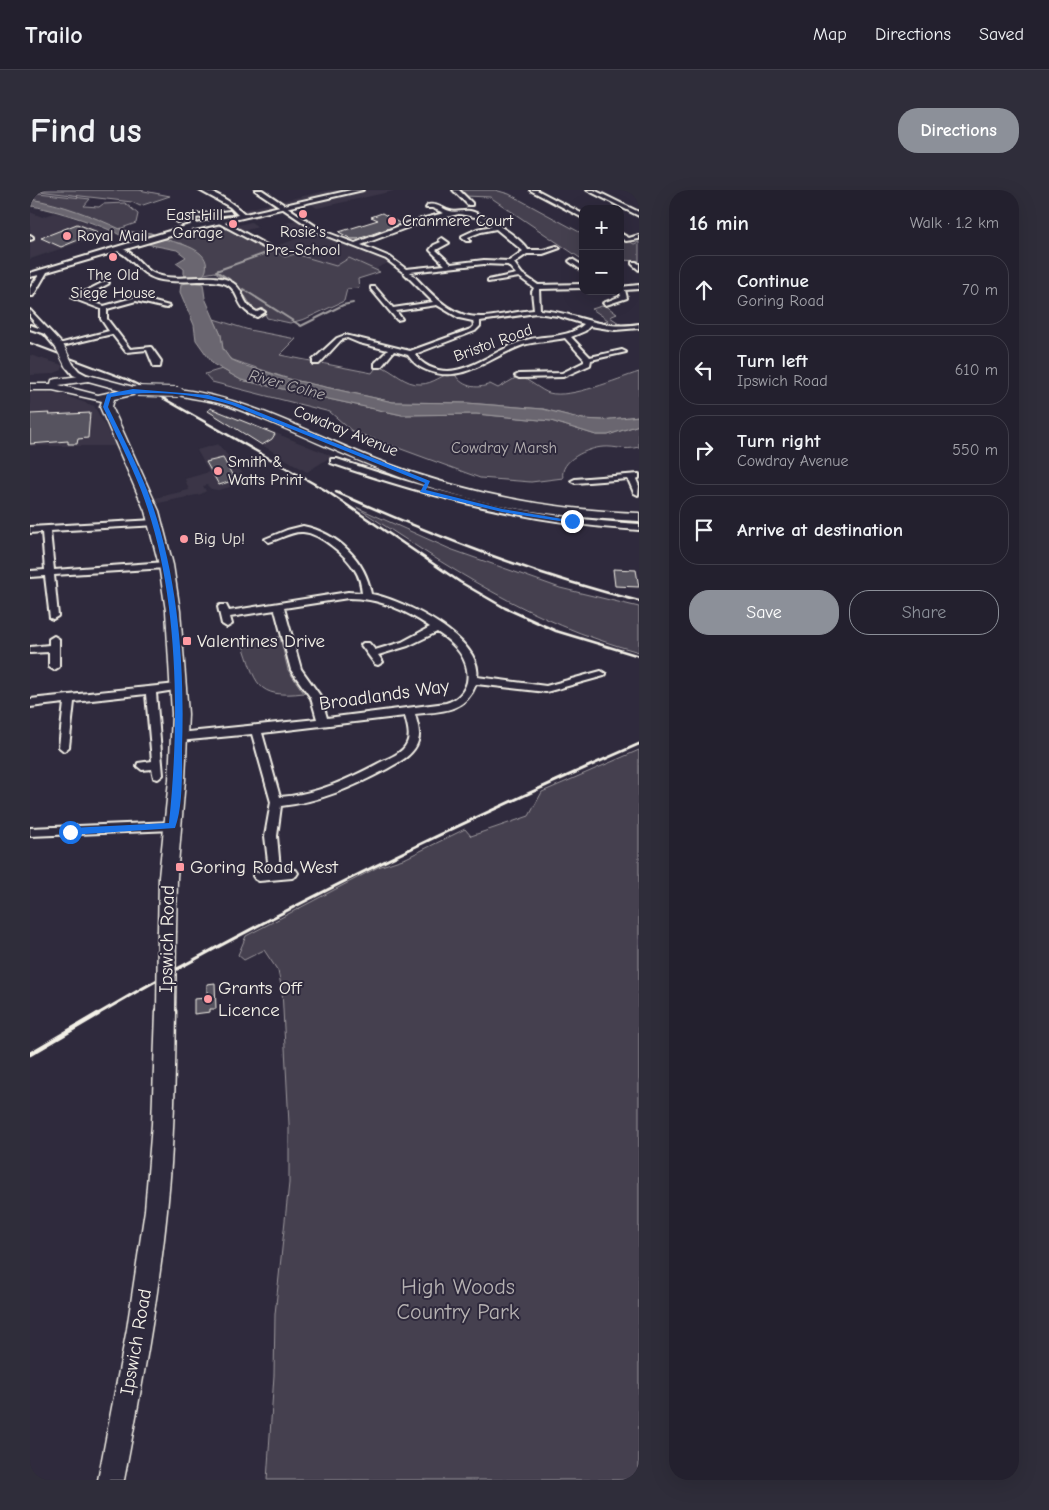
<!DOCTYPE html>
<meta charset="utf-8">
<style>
:root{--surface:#23202e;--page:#2f2d3a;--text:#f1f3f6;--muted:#a3a3aa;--line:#403e4a;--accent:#8c9099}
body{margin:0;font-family:"Comic Neue",sans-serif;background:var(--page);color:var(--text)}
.controls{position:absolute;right:15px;top:15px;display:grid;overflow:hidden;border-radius:10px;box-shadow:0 5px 20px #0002}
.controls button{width:45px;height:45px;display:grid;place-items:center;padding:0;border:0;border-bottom:1px solid var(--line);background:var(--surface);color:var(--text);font:25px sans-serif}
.stop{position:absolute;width:15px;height:15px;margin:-11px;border:4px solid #1a73e8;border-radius:50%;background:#fff}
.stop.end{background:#1a73e8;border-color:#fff;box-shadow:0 1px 5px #0008}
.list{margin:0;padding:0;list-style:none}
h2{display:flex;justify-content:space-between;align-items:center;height:65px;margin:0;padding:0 20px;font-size:21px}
h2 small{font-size:16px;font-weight:400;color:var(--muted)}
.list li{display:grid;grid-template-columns:32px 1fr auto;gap:15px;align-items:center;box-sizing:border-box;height:70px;margin:0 10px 10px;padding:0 10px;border:1px solid var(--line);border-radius:20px}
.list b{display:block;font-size:19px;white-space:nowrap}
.list p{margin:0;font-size:16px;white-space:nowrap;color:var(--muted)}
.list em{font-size:16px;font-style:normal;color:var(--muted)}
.actions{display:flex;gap:10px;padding:15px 20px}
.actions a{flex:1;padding:11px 0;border:1px solid var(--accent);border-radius:20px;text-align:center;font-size:18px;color:var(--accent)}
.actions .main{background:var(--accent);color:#fff}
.icon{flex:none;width:28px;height:28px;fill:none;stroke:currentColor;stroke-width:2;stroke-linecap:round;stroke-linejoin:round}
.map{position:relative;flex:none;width:609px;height:1290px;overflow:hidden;border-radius:20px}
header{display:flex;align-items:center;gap:30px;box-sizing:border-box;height:70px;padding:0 25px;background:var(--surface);border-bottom:1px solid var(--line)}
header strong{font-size:24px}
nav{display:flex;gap:28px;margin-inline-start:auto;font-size:18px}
.intro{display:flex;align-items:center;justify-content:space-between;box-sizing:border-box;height:120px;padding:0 30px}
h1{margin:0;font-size:35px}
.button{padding:12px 22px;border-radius:20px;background:var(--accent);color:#fff;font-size:18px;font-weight:700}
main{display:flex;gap:30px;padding:0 30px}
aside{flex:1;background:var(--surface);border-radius:20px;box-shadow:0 5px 20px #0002}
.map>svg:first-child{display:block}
.built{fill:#3b3647}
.green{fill:#454050;stroke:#9c989c}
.water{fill:#6a6670;stroke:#a19ea0}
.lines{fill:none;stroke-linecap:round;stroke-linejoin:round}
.stream{stroke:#a19ea0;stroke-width:2}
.building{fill:#56525f;stroke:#f4f1e8}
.minor-casing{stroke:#f4f1e8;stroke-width:4}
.tertiary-casing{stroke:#f4f1e8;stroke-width:4}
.primary-casing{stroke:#f4f1e8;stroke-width:3}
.minor{fill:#2f2a3d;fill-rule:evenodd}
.tertiary{fill:#2f2a3d;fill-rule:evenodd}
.primary{fill:#2f2a3d;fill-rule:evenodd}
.rail-far3{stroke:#f4f1e8;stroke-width:2}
.rail-far2{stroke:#f4f1e8;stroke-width:2.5}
.rail-far1{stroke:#f4f1e8;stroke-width:3}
.rail{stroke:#f4f1e8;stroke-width:4.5}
.tertiary-bridge-casing{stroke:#f4f1e8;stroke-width:10;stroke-linecap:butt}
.primary-bridge-far1-casing{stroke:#f4f1e8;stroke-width:12;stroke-linecap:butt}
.primary-bridge-casing{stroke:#f4f1e8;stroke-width:21;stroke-linecap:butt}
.tertiary-bridge{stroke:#2f2a3d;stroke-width:8}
.primary-bridge-far1{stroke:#2f2a3d;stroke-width:10}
.primary-bridge{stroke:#2f2a3d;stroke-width:18}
.route{fill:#1a73e8}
.poi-dot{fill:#ff9aa2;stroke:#2f2a3d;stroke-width:2}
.labels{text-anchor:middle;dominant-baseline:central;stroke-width:4;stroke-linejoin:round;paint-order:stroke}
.far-poi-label{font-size:16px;fill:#f4f1e8;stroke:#2f2a3d;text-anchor:start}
.far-street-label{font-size:16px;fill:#f4f1e8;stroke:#2f2a3d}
.far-water-label{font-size:16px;font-style:italic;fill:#b6b2b2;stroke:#2f2a3d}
.far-park-label{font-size:16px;fill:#b7b3b3;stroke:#2f2a3d}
.poi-label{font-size:19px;fill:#f4f1e8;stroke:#2f2a3d;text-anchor:start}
.street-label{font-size:19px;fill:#f4f1e8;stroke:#2f2a3d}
.near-park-label{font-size:22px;fill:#b7b3b3;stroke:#2f2a3d}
</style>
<header>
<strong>Trailo</strong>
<nav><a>Map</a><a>Directions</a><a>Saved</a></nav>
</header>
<div class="intro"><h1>Find us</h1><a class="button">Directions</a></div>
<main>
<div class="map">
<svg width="609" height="1290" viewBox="0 0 609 1290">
<rect width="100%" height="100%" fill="#2f2a3d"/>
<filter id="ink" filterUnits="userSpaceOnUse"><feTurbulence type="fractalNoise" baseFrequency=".02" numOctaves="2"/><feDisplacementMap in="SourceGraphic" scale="10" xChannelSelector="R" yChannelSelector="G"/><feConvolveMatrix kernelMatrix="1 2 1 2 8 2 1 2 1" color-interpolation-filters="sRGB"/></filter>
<g filter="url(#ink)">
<g class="built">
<path d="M300,0H368L287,18L279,13L203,30L209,35L221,32L228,37L212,41L188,29L212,20Z"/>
<path d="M0,22L12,27L25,23L35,25L81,42L0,69Z"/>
<path d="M269,29L288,43L354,68L360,72L347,78L350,82L328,89L329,98L317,99L314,111L275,129L245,61L255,67L264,64L249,55L272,47L250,35Z"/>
<path d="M0,165L32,175V180L22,184L0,185Z"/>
<path d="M0,202L28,203L64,216L86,256H0Z"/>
<path d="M186,219L302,266L277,282L174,220Z"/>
<path d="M188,254L220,292L188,300L181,299L177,295L173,296L176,301L171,304L129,313L125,308L159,300L155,289L179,282L167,260Z"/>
</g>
<g class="green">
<path d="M0,0H109L140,6L110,16L102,12Z"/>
<path d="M430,0H465L479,4L553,44V70L460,7L434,6Z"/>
<path d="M0,2L60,9L54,16L69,17L73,14L95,13L108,24L106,33L89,39L0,11Z"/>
<path d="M192,33L255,67L265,64L306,76L319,68L350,82L328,89L329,98L317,99L314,111L275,129L260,133L237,128L235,124L237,122L220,120L223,118L215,106H210L203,93L185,82L174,84L171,64L151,53L137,54L90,39L107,43H121L133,49Z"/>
<path d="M590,46L604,54L609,52V71L590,70Z"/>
<path d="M575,115L587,124L580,127L598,139H579L562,135L578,130L562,119Z"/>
<path d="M184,129L219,140L266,149L250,165L342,183L348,175C364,180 374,195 391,194C403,194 413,184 424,182C430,197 447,200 460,194L468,198L489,186C499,190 512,201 519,203C541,209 587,189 609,182V226L572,230L552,229L513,219L437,213L363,212L259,189L200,169L193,159L191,145Z"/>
<path d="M192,179L211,190L372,225L446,224L521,231L566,245H578L609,235V257C592,261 587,256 573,257C558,258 529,270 533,288L501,292L450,288L322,241L300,222L182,192L175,184Z"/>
<path d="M326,317L420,359L530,398L609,417V462C500,433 418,377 326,317Z"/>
<path d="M250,447L258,480L274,503C225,509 226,493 212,452Z"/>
<path d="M609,560V1290H237L244,1185L245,1124L259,993V934L252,800L248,781L234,760L214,770L208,765L216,746L348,677L376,668L435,639L441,646L499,626L512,602Z"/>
</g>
<g class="water">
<path d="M0,9C32,14 62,26 90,39C100,44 110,41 120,43C125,44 129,47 134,49C148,53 181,59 176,80C174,88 165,88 158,90L154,86V79L146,73L156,67L147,60L121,55L98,46L103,51L96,53L97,50C87,39 17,17 0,16Z"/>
<path d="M163,92L173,94L175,108L191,145L193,159L200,169L216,176L259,189L363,212L437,213L513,219L553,229L572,230L609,226V235L578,245H566L521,231L446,224L372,225L211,190L183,174L166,150L164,135L150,102L151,94Z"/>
</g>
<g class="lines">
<g class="stream">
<path d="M199,89L186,81L239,62"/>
<path d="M213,99L271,136L313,115L323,113"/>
</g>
</g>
<g class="building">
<path d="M352,23L371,34L328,49H321L309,42L348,30L341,27Z"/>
<path d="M47,34L68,42L31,57L11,48Z"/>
<path d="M180,218L245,244L242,249L232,255L178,221Z"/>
<path d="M20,223L19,225L60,223L58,248L48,249L47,254H38V251L0,254V224Z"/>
<path d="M193,268L205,290L189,295L176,272Z"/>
<path d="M583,379L606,380L609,397L585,396Z"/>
<path d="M185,793L186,819H180V822L164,824V809L177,808V794Z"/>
</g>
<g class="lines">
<g class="minor-casing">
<g id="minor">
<path d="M225,0H232L293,41L325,53L380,32L414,23L402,18H396L398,15C407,13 412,19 420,21C426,23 433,20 440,21C454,24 491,48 498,60H513L527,56L530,58L513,64H497L484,73L492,84L508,95L553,94V98L509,99L510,120C547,122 569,141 609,134V138L585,140L560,136L555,141L541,147L560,167L592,160L596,162L561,170L560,175L533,187L489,188L485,186L489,184L532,183L554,172V169L535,148C521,151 507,151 493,155C462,166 433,194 399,181C390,178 383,173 378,165L364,161L351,177H345V173L358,160L329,153L317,148L311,150L289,174H283V170L307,148L315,145L380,161L441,139L444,136L443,131L429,128L407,115L366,121L372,129L367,130L341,99V97H345L363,118L403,112L374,83L356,69L289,43ZM429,24L445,27L462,36L447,39L432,46V48L436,51H440L438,47L451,42L466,39L493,61L479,71L454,70L421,74L406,60L419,53L412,48L409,50L411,52L404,55L400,60L415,75L376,79L360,67L331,55L384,35ZM454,74L478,75L486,84L458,90V92L489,87L504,98L502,102L504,120C487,121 470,126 454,127C421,129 401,103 380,82ZM506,123L528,126L554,134C539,148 519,145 500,149C472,155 445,180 418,181C405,181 391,175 385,164L445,141L450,136V131Z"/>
<path d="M423,0H429L442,13V15H438Z"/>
<path d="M500,0H507L553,24V28Z"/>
<path d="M557,0H564L609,22V26Z"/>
<path d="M200,21L202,24L165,28L167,37L164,39L161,37L160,29L147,32L144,30L162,25Z"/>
<path d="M187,30H191L242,58L237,59L187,32Z"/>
<path d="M590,43L599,48L609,45V49L596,51L590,48Z"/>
<path d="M0,45L3,47V49L0,50Z"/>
<path d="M86,58C102,57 110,77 123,83C148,95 183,79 203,93C215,100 211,115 227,122L232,120L235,122L227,127C204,119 211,101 196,94C181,87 148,95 127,89C109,84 102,67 86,60Z"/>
<path d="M542,69L553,76V81L540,72L539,71Z"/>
<path d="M602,72H606L609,74V80L602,74Z"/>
<path d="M76,91L79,93L78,94L51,108L74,116L106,107L139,116L136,118L106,111L77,119V129L100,159L121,157L131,171L130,177H124L117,160L96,162L82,144L28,157L25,155L79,141L71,129V119L42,108Z"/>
<path d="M609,95V99L595,100L597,108L576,115L573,113L591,106L589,101L590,97Z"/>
<path d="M0,135L20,142L21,143L18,145L0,139Z"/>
<path d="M301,269H307C407,303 503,328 609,334V340C501,333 403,308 301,273Z"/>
<path d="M609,284V288L606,289L609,296L608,305L604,303L598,289L545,293L541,291L545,289Z"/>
<path d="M125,330L129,333L128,335L20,341L24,380L136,372L140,375L136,378L24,385L28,426L23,429L20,428L15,386L0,387V381L15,380L12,342L0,343V337Z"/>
<path d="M273,336C307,343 336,370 341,404C372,409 454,449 447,487L516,496L571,481L576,484L574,486L516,502L446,494C435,523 411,521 385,524C387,533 391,543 388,551C384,565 369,572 357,579C323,597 290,612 251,616L247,646L250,679L266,680L268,683L266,686L262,688L229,691L225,689L223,686L225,683L239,680L235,646L241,612L222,544L149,551L144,547L149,543L287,529L281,508L261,480L245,420L200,427L202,434L197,437L192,434L188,417L190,415H196L199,421L318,402L332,403C331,395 330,387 325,380C317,366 290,343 273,342C261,341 250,349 239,352L235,349L257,340ZM318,408C349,408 375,420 400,437L372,452L345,460L339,453H333L331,455L345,474L348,475L353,472L348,465L378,456L407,442C424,453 441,470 437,492C434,503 426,510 416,513L297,528L291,507L271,479L254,418ZM375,526C377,534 381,545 377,553C373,563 359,568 349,573C317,590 287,604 250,607L232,543Z"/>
<path d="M24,446L29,449V477L24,480L19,477V462L0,463V457L19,455V449Z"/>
<path d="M147,494L151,495L152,497L151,499L126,503L133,585L128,589L124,588L122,579L112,580L107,576L108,573L122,571L116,504L44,512L39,557L34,561L29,557L34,513L0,517V509Z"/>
<path d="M143,632L147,633L149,636L147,639L143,640L0,646V638Z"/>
</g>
</g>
<g class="tertiary-casing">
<g id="tertiary">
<path d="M169,0C185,0 202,13 215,24L321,0H333L161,40L17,82L3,106H0V98L9,85L0,87V83L156,36L208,25L200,17Z"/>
<path d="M0,120L33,155V159H27L0,127Z"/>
<path d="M36,173H42L49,181L62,188L58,191L43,185L35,175Z"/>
</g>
</g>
<g class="primary-casing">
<g id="primary">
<path d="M58,185L111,199L113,201L111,203L84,209L82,217L129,321L143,375L150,421L158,524L155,590L147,687L146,741L144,747L137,749L130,747L128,741L129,687L139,590L142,524L136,421L129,375L115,321L70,217L72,211L23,200H0V194H21L22,190L26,189ZM58,191L91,200L68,205L29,195Z"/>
<path d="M148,199C219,208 284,245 350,271C434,303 519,320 609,323V331C535,328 463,318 393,295C326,273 265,240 199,216C181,210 163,209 144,204V200Z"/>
<path d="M136,812L143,815L146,821C145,888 144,955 137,1021C128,1112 111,1201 94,1290H68L97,1139L115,1020L122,934L126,821L129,815Z"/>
</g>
</g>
<use href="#minor" class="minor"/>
<use href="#tertiary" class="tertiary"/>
<use href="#primary" class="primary"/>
<path class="rail-far3" d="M0,153L96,189L127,204"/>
<g class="rail-far2">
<path d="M124,203L295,300L430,392L475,418L526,441L609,466"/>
<path d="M306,302C405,346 504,385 609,411"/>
</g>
<path class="rail-far1" d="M66,825C241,723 424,635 609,554"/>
<path class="rail" d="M0,864L68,824"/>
<g class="tertiary-bridge-casing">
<path id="tertiary-bridge" d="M30,157L39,175"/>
</g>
<g class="primary-bridge-far1-casing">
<path id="primary-bridge-far1" d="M107,201L148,202"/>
</g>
<g class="primary-bridge-casing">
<path id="primary-bridge" d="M136,821L137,741"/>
</g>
<use href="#tertiary-bridge" class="tertiary-bridge"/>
<use href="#primary-bridge-far1" class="primary-bridge-far1"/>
<use href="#primary-bridge" class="primary-bridge"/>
</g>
</g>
<path class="route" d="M103,199L178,205L206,213L400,291L396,300L472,319L545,331L542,333L472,322L390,302L395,293L202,215C165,204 120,199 81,207L78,217C91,244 106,272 117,300C148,381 155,473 152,559C152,582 153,617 145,638L40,645L36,642L40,638L139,633C150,528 149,399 111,300C100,272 86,244 73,217L77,204Z"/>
<g class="poi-dot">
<circle cx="273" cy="24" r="5"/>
<circle cx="362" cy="31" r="5"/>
<circle cx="203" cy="34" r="5"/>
<circle cx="37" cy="46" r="5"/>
<circle cx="83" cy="67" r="5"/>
<circle cx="188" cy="281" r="5"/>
<circle cx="154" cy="349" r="5"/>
<rect x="152" y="446" width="10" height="10" rx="2.5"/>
<rect x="145" y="672" width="10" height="10" rx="2.5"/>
<circle cx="178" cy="809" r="5"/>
</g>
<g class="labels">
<g class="far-poi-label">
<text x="193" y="25" text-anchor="end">East Hill<tspan x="193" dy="18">Garage</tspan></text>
<text x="372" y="31">Cranmere Court</text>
<text x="273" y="42" text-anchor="middle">Rosie's<tspan x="273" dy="18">Pre-School</tspan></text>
<text x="47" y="46">Royal Mail</text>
<text x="83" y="85" text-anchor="middle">The Old<tspan x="83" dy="18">Siege House</tspan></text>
<text x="198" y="272">Smith &amp;<tspan x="198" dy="18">Watts Print</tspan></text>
<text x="164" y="349">Big Up!</text>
</g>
<g class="far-street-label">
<text transform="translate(463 153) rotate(-20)">Bristol Road</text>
<text transform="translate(316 241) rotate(22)">Cowdray Avenue</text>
</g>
<g class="far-water-label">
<text transform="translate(257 195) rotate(15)">River Colne</text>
</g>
<g class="far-park-label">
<text x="474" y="258">Cowdray Marsh</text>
</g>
<g class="poi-label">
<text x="167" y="451">Valentines Drive</text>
<text x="160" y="677">Goring Road West</text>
<text x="188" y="798">Grants Off<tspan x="188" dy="22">Licence</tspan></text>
</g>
<g class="street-label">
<text transform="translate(354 505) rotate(-8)">Broadlands Way</text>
<text transform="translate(137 749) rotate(-89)">Ipswich Road</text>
<text transform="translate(106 1152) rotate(-80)">Ipswich Road</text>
</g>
<g class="near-park-label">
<text x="428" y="1097">High Woods<tspan x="428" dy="25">Country Park</tspan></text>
</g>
</g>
</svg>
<div class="controls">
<button>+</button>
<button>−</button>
</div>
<div class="stop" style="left:40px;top:642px"></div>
<div class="stop end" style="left:542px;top:331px"></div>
</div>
<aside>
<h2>16 min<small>Walk · 1.2 km</small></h2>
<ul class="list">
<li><svg class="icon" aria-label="ahead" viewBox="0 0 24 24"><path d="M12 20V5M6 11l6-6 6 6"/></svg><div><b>Continue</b><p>Goring Road</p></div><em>70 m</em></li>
<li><svg class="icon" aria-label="left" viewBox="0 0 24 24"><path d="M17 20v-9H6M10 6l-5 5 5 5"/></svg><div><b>Turn left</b><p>Ipswich Road</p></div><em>610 m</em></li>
<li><svg class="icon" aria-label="right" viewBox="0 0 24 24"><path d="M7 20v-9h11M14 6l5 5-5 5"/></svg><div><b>Turn right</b><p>Cowdray Avenue</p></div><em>550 m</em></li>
<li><svg class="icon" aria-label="arrive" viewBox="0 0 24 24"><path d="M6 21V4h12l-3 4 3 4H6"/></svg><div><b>Arrive at destination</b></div></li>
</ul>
<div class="actions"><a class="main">Save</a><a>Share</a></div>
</aside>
</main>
